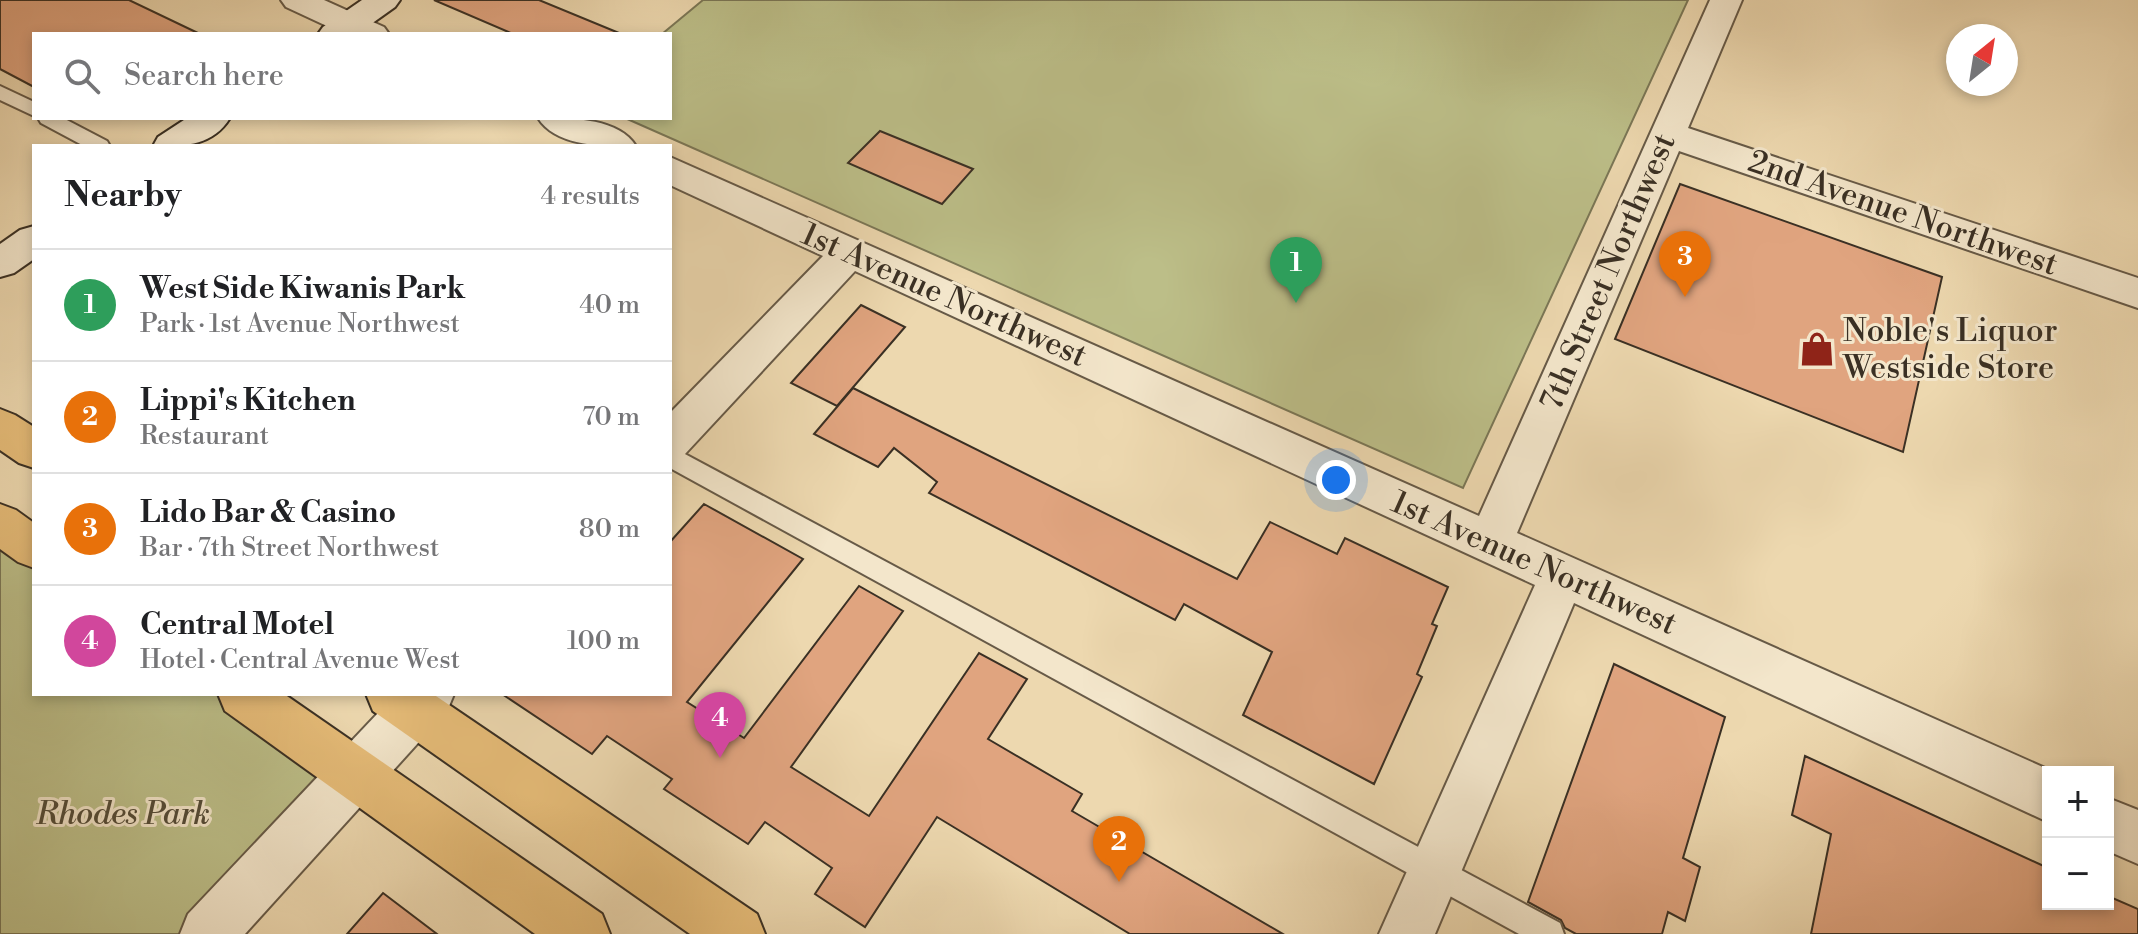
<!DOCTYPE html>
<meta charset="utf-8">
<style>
:root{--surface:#fff;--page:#f6f6f6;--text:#202124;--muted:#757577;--line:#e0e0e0;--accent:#8f2418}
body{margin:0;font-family:"Libre Bodoni",serif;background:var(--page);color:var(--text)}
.controls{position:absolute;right:24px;bottom:24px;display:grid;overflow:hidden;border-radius:0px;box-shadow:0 4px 12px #0003}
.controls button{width:72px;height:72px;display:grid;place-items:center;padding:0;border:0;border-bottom:2px solid var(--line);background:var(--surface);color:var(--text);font:40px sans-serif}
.compass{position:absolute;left:1946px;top:24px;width:72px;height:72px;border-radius:50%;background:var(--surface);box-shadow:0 4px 12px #0003;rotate:30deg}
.you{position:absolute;left:1336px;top:480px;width:28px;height:28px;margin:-20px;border:6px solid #fff;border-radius:50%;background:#1a73e8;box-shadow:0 0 0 12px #1a73e833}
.badge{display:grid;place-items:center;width:52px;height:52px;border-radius:50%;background:var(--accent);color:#fff;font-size:26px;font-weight:700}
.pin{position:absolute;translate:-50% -66px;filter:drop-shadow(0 2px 4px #0008)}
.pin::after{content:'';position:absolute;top:42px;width:28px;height:24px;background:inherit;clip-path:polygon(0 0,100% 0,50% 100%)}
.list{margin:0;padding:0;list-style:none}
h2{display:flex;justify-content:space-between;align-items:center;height:104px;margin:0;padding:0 32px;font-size:34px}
h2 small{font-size:26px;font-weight:400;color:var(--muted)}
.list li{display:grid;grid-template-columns:52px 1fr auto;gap:24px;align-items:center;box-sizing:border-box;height:112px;padding:0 32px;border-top:2px solid var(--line)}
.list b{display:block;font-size:30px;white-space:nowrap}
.list p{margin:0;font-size:26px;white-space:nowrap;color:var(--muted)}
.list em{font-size:26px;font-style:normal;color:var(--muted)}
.icon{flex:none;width:44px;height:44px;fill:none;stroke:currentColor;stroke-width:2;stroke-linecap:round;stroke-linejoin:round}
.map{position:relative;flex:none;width:2138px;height:934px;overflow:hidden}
.search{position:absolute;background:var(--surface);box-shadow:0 4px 12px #0003;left:32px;top:32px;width:640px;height:88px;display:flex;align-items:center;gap:20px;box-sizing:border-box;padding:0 28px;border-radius:0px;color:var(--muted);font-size:30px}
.panel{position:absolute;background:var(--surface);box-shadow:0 4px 12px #0003;left:32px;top:144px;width:640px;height:552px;border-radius:0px}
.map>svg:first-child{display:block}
.green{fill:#bcbe88;stroke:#7b7756;stroke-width:2}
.building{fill:#e0a47f;stroke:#3a3024;stroke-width:2}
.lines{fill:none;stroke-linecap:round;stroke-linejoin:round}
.lane-casing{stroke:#675a47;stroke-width:4}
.street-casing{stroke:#675a47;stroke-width:4}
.secondary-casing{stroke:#3a3024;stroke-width:4}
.highway-casing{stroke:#3a3024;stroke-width:4}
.lane{fill:#f3e6cb;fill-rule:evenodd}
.street{fill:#f3e6cb;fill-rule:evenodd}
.secondary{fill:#f3e6cb;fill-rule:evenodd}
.highway{fill:#e6bc78;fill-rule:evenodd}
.labels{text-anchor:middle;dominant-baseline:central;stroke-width:6;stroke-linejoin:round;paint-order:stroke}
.street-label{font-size:32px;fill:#3a3024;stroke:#f3e6cb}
.poi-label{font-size:32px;fill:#3a3024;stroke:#f3e6cb;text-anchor:start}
.park-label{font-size:32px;font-style:italic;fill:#544c38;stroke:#f3e6cb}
</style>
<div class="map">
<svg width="2138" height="934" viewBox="0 0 2138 934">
<rect width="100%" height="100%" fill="#edd8af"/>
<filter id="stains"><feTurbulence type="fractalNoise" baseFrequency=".0025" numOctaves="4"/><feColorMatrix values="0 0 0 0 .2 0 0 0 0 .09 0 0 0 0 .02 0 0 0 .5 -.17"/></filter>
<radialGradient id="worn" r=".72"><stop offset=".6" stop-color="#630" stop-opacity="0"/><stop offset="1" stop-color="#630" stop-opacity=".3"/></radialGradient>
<g class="green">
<path d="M703,0H1688L1463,488L625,118H670V34H662Z"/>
<path d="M0,524L34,548V694H243L358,774L209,934H0Z"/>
</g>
<g class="building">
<path d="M0,0H129L200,34H34V87L0,69Z"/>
<path d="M434,0H539L619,33L513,34Z"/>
<path d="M880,131L973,169L942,204L848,163Z"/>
<path d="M1680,184L1942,277L1903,452L1615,339Z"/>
<path d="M861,305L905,327L837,406L791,383Z"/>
<path d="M853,388L1237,579L1270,522L1337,554L1345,538L1448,587L1432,624L1437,626L1417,674L1422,677L1374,784L1243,715L1272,652L1184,604L1175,620L929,493L937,482L894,448L878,467L814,434Z"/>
<path d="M704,504L803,559L687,702L744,738L859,586L903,611L791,767L869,816L979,653L1027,679L988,739L1082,794L1072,811L1283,934H1130L937,817L865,927L815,894L832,868L765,822L748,844L664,789L672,779L607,736L592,754L502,694H670V542Z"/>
<path d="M1614,664L1725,717L1683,858L1700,867L1685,921L1668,912L1662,934H1576L1565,928L1561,920L1528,902Z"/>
<path d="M1805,756L2048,868V904H2108V896L2138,909V934H1811L1831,834L1792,815Z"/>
<path d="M383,893L437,934H347Z"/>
</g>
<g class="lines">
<g class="lane-casing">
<g id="lane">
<path d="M0,86L34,102V116L0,100Z"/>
<path d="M38,118H63L107,141L110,146H84L41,123Z"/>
<path d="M670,446L1560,923L1564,934H1519L670,468Z"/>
</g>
</g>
<g class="street-casing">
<g id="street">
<path d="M281,0H324L384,27L389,34H344L286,7Z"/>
<path d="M1710,0H1742L1688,128L2138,278V308L1679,151L1517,533L2054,772H2048V822L1574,603L1435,934H1379L1535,585L855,271L685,454L670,459V413L823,256L670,185V157L1479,516Z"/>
<path d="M538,118C568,118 618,117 636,146C606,146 557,148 538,118Z"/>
<path d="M396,694H454L447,711L245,934H180L188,914Z"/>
<path d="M2108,798L2138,810V864L2108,851Z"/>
</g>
</g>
<g class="secondary-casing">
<g id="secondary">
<path d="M362,0H400L395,7L357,34H318L323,27Z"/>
<path d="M187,118H230C212,147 183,146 153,146L158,137Z"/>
<path d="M34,226V259L14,273L0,277V244L20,230Z"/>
</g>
</g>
<g class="highway-casing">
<g id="highway">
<path d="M0,409L15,415L34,427V468L19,463L0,450Z"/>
<path d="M0,504L16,510L34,523V568L18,562L0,549Z"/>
<path d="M218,694H284L602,914L610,934H535L225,711Z"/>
<path d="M366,694H433L757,914L765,934H690L373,711Z"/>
</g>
</g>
<use href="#lane" class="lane"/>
<use href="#street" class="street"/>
<use href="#secondary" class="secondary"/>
<use href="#highway" class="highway"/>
</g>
<defs>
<g id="shop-bare" transform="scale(2.76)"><path d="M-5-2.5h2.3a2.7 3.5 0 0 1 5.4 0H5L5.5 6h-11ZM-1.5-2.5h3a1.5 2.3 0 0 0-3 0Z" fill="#8f2418" stroke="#f3e6cb" stroke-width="2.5" paint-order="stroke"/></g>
</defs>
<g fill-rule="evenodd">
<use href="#shop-bare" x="1817" y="349"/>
</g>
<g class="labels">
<g class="street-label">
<text transform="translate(1903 213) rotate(19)">2nd Avenue Northwest</text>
<text transform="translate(1608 272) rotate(-67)">7th Street Northwest</text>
<text transform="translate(944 295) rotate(24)">1st Avenue Northwest</text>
<text transform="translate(1534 563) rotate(24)">1st Avenue Northwest</text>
</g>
<g class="poi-label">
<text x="1843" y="331">Noble's Liquor<tspan x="1843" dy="37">Westside Store</tspan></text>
</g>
<g class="park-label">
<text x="123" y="814">Rhodes Park</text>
</g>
</g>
<rect width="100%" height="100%" filter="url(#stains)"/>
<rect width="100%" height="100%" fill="url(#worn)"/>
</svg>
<div class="controls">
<button>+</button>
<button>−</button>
</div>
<svg class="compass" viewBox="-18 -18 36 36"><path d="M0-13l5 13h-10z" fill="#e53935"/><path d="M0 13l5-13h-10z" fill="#757577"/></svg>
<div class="you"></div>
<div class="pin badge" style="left:1296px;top:303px;background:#2e9e5b">1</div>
<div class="pin badge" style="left:1119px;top:882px;background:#e8710a">2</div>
<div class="pin badge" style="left:1685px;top:297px;background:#e8710a">3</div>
<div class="pin badge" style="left:720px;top:758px;background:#d1479c">4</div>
<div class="search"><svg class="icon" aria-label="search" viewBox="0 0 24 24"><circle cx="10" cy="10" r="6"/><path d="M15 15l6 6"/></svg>Search here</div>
<section class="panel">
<h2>Nearby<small>4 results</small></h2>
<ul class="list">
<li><span class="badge" style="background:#2e9e5b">1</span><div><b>West Side Kiwanis Park</b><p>Park · 1st Avenue Northwest</p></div><em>40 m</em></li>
<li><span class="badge" style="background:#e8710a">2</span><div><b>Lippi's Kitchen</b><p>Restaurant</p></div><em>70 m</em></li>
<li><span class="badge" style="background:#e8710a">3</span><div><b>Lido Bar &amp; Casino</b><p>Bar · 7th Street Northwest</p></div><em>80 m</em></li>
<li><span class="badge" style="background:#d1479c">4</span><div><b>Central Motel</b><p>Hotel · Central Avenue West</p></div><em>100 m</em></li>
</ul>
</section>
</div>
